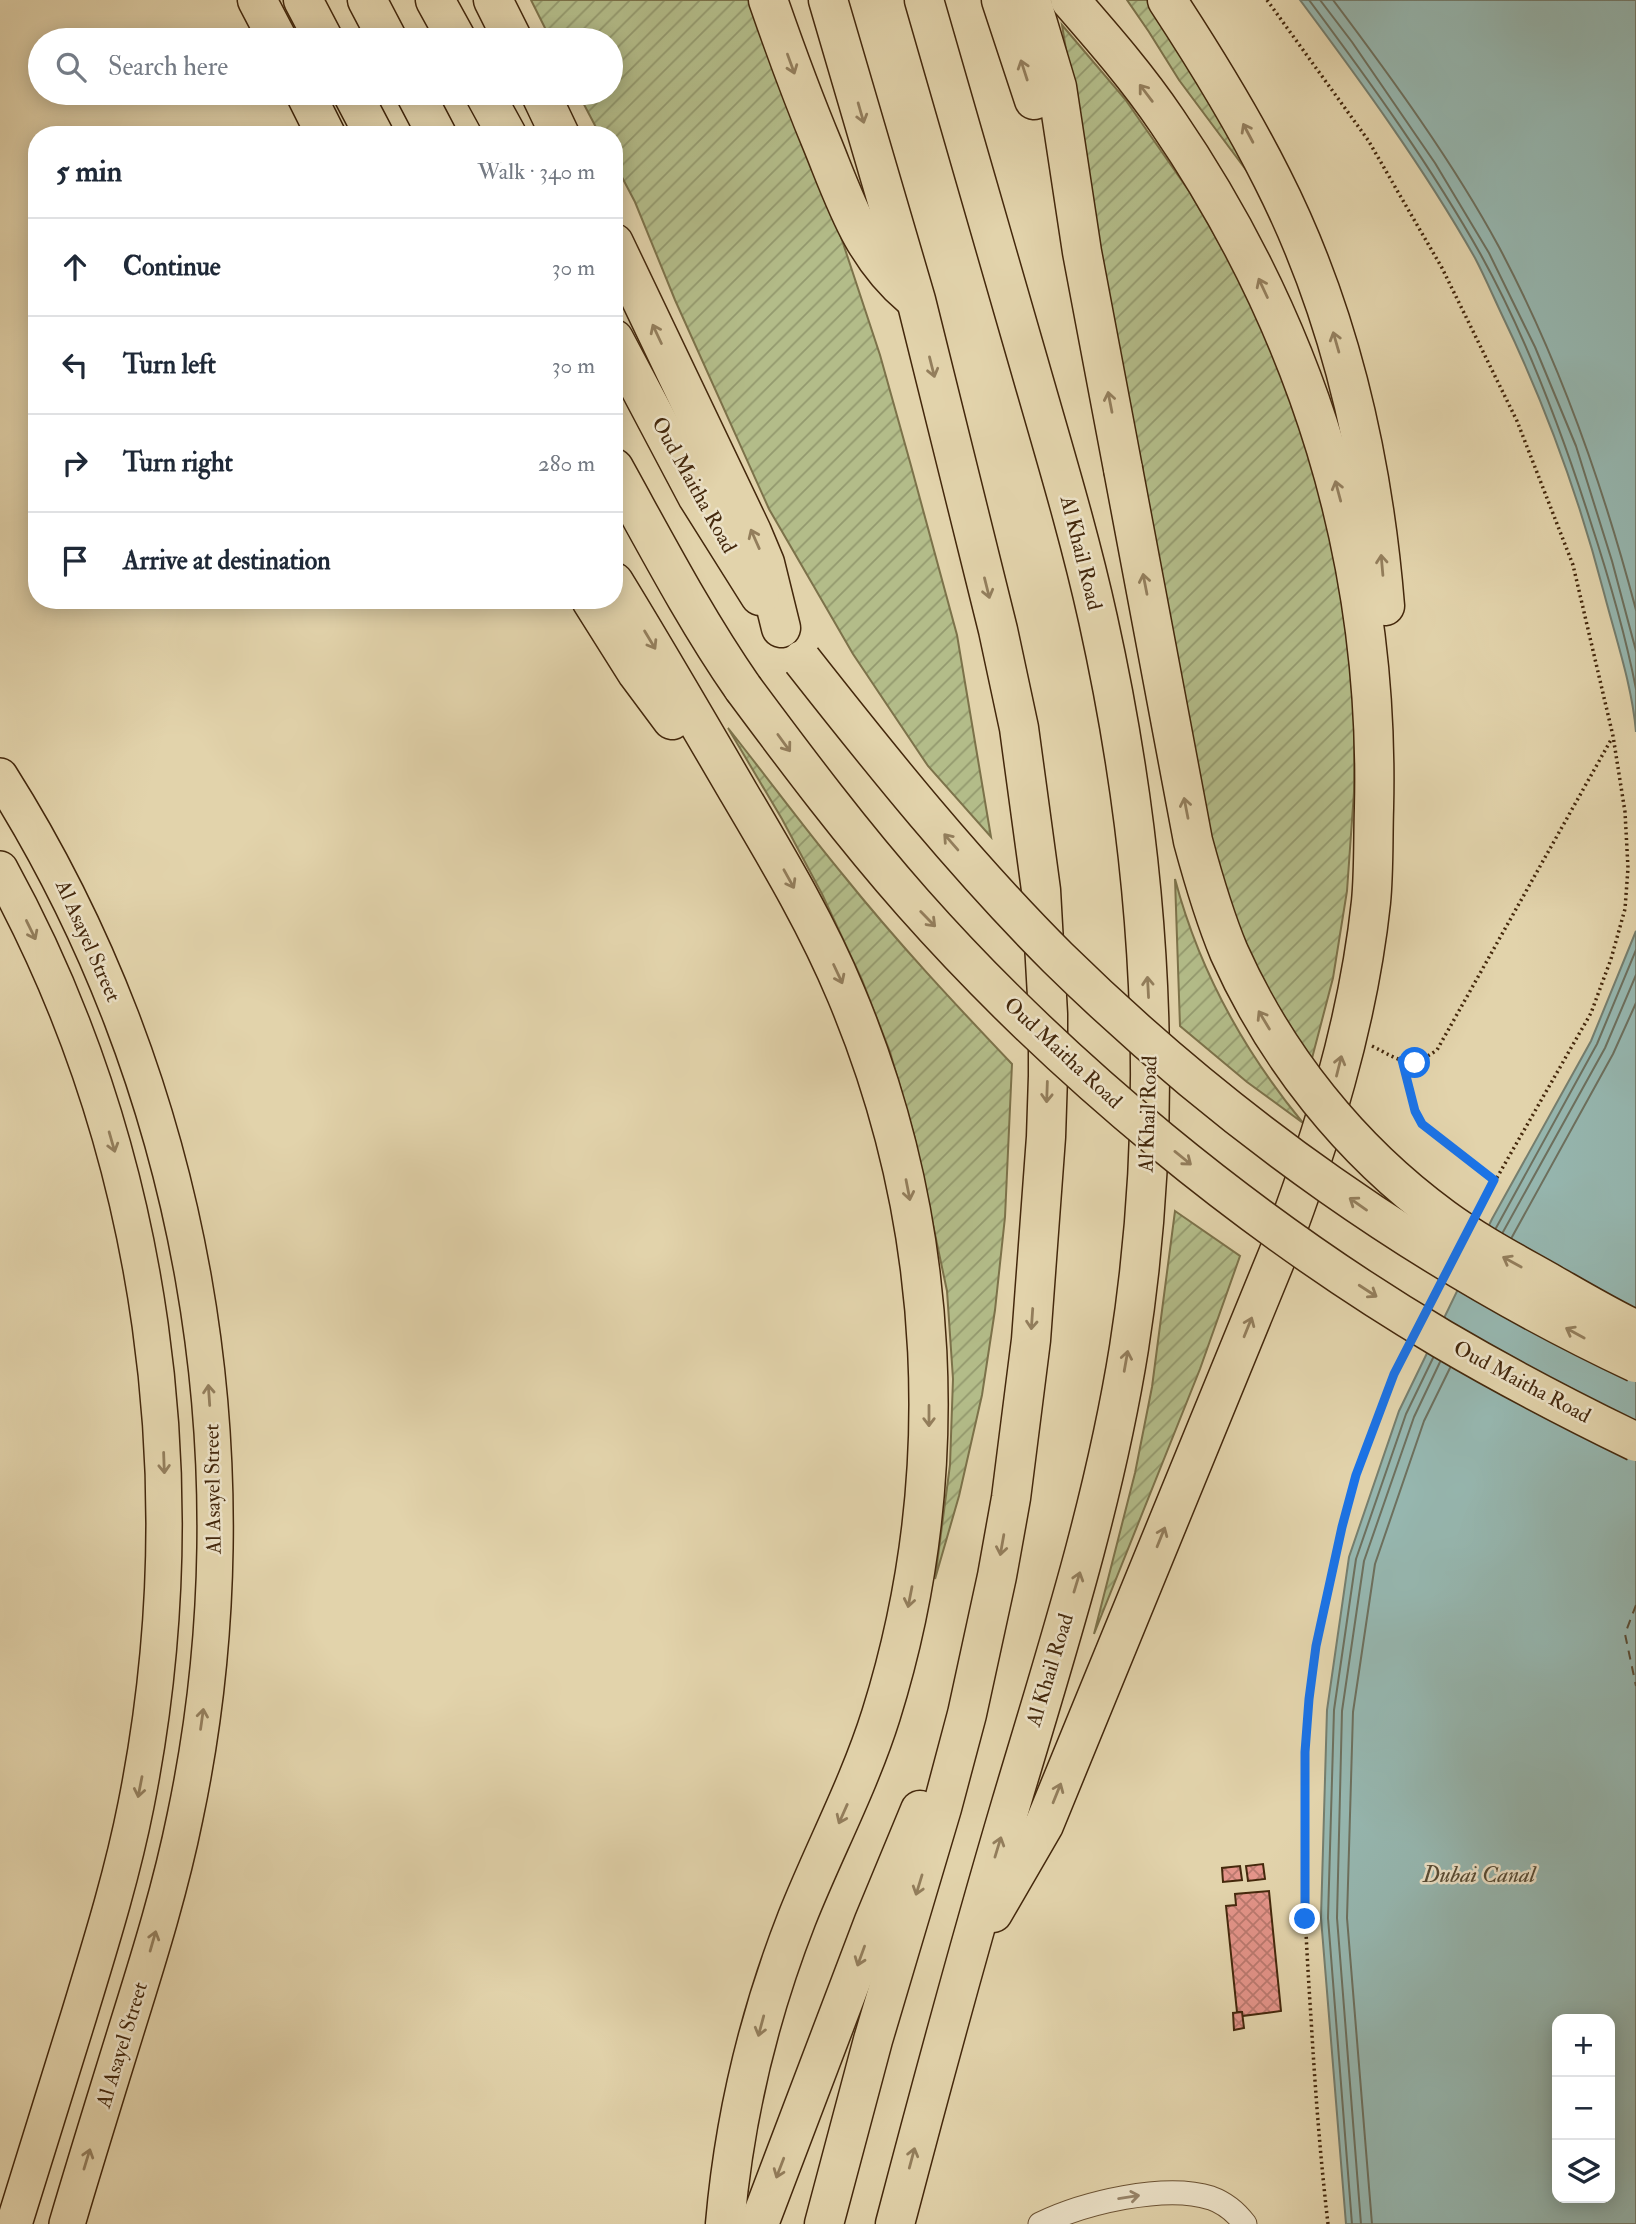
<!DOCTYPE html>
<meta charset="utf-8">
<style>
:root{--surface:#fff;--page:#f2f2f3;--text:#1f2937;--muted:#747a83;--line:#e0e1e3}
body{margin:0;font-family:"IM FELL Double Pica",serif;background:var(--page);color:var(--text)}
.controls{position:absolute;right:21px;bottom:21px;display:grid;overflow:hidden;border-radius:14px;box-shadow:0 4px 18px #0003}
.controls button{width:63px;height:63px;display:grid;place-items:center;padding:0;border:0;border-bottom:2px solid var(--line);background:var(--surface);color:var(--text);font:35px sans-serif}
.stop{position:absolute;width:21px;height:21px;margin:-16px;border:5px solid #1a73e8;border-radius:50%;background:#fff}
.stop.end{background:#1a73e8;border-color:#fff;box-shadow:0 2px 7px #0008}
.list{margin:0;padding:0;list-style:none}
h2{display:flex;justify-content:space-between;align-items:center;height:91px;margin:0;padding:0 28px;font-size:30px}
h2 small{font-size:23px;font-weight:400;color:var(--muted)}
.list li{display:grid;grid-template-columns:46px 1fr auto;gap:21px;align-items:center;box-sizing:border-box;height:98px;padding:0 28px;border-top:2px solid var(--line)}
.list b{display:block;font-size:26px;white-space:nowrap}
.list em{font-size:23px;font-style:normal;color:var(--muted)}
.icon{flex:none;width:38px;height:38px;fill:none;stroke:currentColor;stroke-width:2;stroke-linecap:round;stroke-linejoin:round}
.map{position:relative;flex:none;width:1636px;height:2224px;overflow:hidden}
.search{position:absolute;background:var(--surface);box-shadow:0 4px 18px #0003;left:28px;top:28px;width:595px;height:77px;display:flex;align-items:center;gap:18px;box-sizing:border-box;padding:0 24px;border-radius:38px;color:var(--muted);font-size:26px}
.panel{position:absolute;background:var(--surface);box-shadow:0 4px 18px #0003;left:28px;top:126px;width:595px;height:483px;border-radius:28px}
.map>svg:first-child{display:block}
.garden{fill:url(#garden-furrows);stroke:#7c724a;stroke-width:2}
.water{fill:#96b7b0;stroke:#757e6e;stroke-width:2;fill-rule:evenodd}
.lines{fill:none;stroke-linecap:round;stroke-linejoin:round}
.shore{stroke:#6d705e;stroke-width:2}
.ferry{stroke:#584c35;stroke-width:2;stroke-dasharray:9 7;stroke-linecap:butt}
.building{fill:url(#building-cross-hatch);stroke:#44280c;stroke-width:2}
.street-casing{stroke:#6c5334;stroke-width:25}
.primary-casing{stroke:#44280c;stroke-width:38}
.highway-casing{stroke:#44280c;stroke-width:41}
.path{stroke:#44280c;stroke-width:3.5;stroke-dasharray:2 3.5;stroke-linecap:butt}
.street{stroke:#ece2c8;stroke-width:23}
.primary{stroke:#e2d3ab;stroke-width:35}
.highway{stroke:#e2d3ab;stroke-width:38}
.highway-bridge-casing{stroke:#44280c;stroke-width:41;stroke-linecap:butt}
.highway-bridge{stroke:#e2d3ab;stroke-width:38}
.oneway{stroke:#937e5c}
.oneway2{stroke:#98856a}
.route{stroke:#1a73e8;stroke-width:9}
.labels{text-anchor:middle;dominant-baseline:central;stroke-width:5;stroke-linejoin:round;paint-order:stroke}
.street-label{font-size:21px;fill:#44280c;stroke:#ece2c8}
.water-label{font-size:23px;font-style:italic;fill:#584c35;stroke:#ece2c8}
</style>
<div class="map">
<svg width="1636" height="2224" viewBox="0 0 1636 2224">
<defs>
<pattern id="garden-furrows" width="10" height="10" patternUnits="userSpaceOnUse" patternTransform="scale(1.75)"><rect width="10" height="10" fill="#b3bc89"/><path d="M-1 1l2-2M0 10L10 0M9 11l2-2" fill="none" stroke="#93996e"/></pattern>
<pattern id="building-cross-hatch" width="8" height="8" patternUnits="userSpaceOnUse" patternTransform="scale(1.75)"><rect width="8" height="8" fill="#e4948a"/><path d="M0 0l8 8M0 8l8-8" fill="none" stroke="#ba796f"/></pattern>
</defs>
<rect width="100%" height="100%" fill="#e2d3ab"/>
<filter id="stains"><feTurbulence type="fractalNoise" baseFrequency=".00286" numOctaves="4"/><feColorMatrix values="0 0 0 0 .2 0 0 0 0 .09 0 0 0 0 .02 0 0 0 .5 -.17"/></filter>
<radialGradient id="worn" r=".72"><stop offset=".6" stop-color="#630" stop-opacity="0"/><stop offset="1" stop-color="#630" stop-opacity=".3"/></radialGradient>
<g class="garden">
<path d="M531,0H753L790,110L841,237L880,355L910,462L957,635L991,837L928,766L853,654L769,509L675,300L635,202L614,162V135H600L578,93H611V40H551Z"/>
<path d="M1127,0H1151L1175,37L1252,178L1179,80L1149,32Z"/>
<path d="M1062,25L1125,99L1189,191L1240,279L1284,374L1324,479L1355,664L1354,792L1347,891L1333,978L1310,1066L1248,959L1210,847L1125,413Z"/>
<path d="M728,728C767,777 804,828 844,876C897,942 954,1003 1012,1064L1005,1217L995,1310L982,1395L959,1496L935,1579L950,1465L953,1379L947,1291L914,1135L890,1052L862,980L822,894L782,819Z"/>
<path d="M1175,879C1199,970 1243,1050 1303,1123L1247,1082L1180,1026Z"/>
<path d="M1175,1211L1240,1256L1200,1369L1094,1634L1135,1473L1152,1387Z"/>
</g>
<g class="water">
<path d="M1300,0H1636V732C1632,685 1616,639 1604,593C1579,497 1545,404 1502,315C1493,296 1485,277 1475,258C1424,168 1362,83 1300,0Z"/>
<path d="M1636,931V2224H1346L1321,1918L1327,1710L1349,1557L1399,1411L1492,1219L1591,1041ZM1557,2019H1610V2198H1557Z"/>
</g>
<g class="lines">
<g class="shore">
<path d="M1309,0C1370,82 1431,166 1481,255C1527,338 1561,429 1590,520C1608,575 1625,632 1636,689"/>
<path d="M1320,0L1352,42L1435,163L1489,253L1535,347L1576,446L1612,561L1636,651"/>
<path d="M1333,0C1391,77 1453,162 1499,247C1560,362 1603,485 1636,610"/>
<path d="M1496,1228L1597,1044L1636,950"/>
<path d="M1503,1232L1605,1048L1636,975"/>
<path d="M1512,1237L1613,1054L1636,1003"/>
<path d="M1352,2224L1328,1918L1334,1710L1356,1559L1406,1414L1433,1358"/>
<path d="M1361,2224L1337,1918L1342,1711L1364,1561L1414,1417L1440,1362"/>
<path d="M1372,2224L1347,1918L1353,1712L1375,1564L1424,1421L1450,1368"/>
</g>
<path class="ferry" d="M1636,1605L1625,1634L1636,1686"/>
</g>
<g class="building">
<path d="M1263,1864L1265,1879L1248,1881L1246,1866Z"/>
<path d="M1240,1866L1242,1880L1223,1882L1222,1868Z"/>
<path d="M1269,1891L1281,2011L1242,2016V2012H1237L1226,1906L1236,1905L1235,1894Z"/>
<path d="M1242,2012L1244,2028L1234,2030L1233,2013Z"/>
</g>
<g class="lines">
<g class="street-casing">
<path id="street" d="M1040,2224C1083,2203 1165,2183 1211,2198C1225,2203 1236,2212 1245,2224"/>
</g>
<g class="primary-casing">
<g id="primary">
<path d="M0,776C194,1082 260,1462 185,1817C171,1886 150,1954 129,2021C108,2089 87,2156 67,2224"/>
<path d="M0,869C156,1153 199,1489 136,1805C122,1876 100,1946 79,2015C57,2085 36,2154 14,2224"/>
</g>
</g>
<g class="highway-casing">
<g id="highway">
<path d="M257,0L278,40"/>
<path d="M303,0L324,40"/>
<path d="M367,0L388,40"/>
<path d="M435,0L457,40"/>
<path d="M493,0L513,40"/>
<path d="M768,0C785,49 803,98 823,146C846,203 863,256 912,297"/>
<path d="M1001,0L1034,100"/>
<path d="M1031,0L1057,87L1082,252L1123,469"/>
<path d="M1167,0C1205,58 1241,116 1272,178C1339,310 1373,459 1385,606"/>
<path d="M305,93L326,135"/>
<path d="M352,93L374,135"/>
<path d="M415,93L437,135"/>
<path d="M484,93L507,135"/>
<path d="M540,93L560,135"/>
<path d="M614,243L752,532L765,563L781,628"/>
<path d="M614,339L697,496L760,596"/>
<path d="M614,468C655,542 695,619 743,688"/>
<path d="M614,582C657,652 698,723 739,793C778,859 817,924 846,994C942,1222 955,1479 881,1715C859,1785 824,1850 797,1918C759,2015 734,2120 725,2224"/>
<path d="M591,600L637,673L672,720"/>
<path d="M993,1913L1044,1825L1278,1254C1321,1141 1358,1024 1371,902C1374,871 1373,839 1374,808C1380,558 1308,327 1167,121C1138,78 1104,39 1070,0"/>
<path d="M759,2224L874,1921L920,1810"/>
<path d="M824,2224L873,2040L942,1808L967,1714L997,1576L1011,1498L1031,1340L1046,1137L1048,1076V1014L1041,890L1019,728L998,630L916,300L828,0"/>
<path d="M895,2224C932,2083 970,1943 1011,1804C1056,1653 1104,1504 1129,1348C1167,1106 1151,858 1098,619C1079,533 1053,448 1029,364C994,243 959,121 924,0"/>
</g>
</g>
<g class="path">
<path d="M1267,0L1368,140L1442,268L1517,421L1573,565L1613,736L1625,812L1628,868L1625,909L1611,959L1591,1013L1479,1209"/>
<path d="M1372,1046C1400,1060 1409,1070 1437,1050L1612,738"/>
<path d="M1402,1061L1415,1111L1422,1124L1494,1180"/>
<path d="M1328,2224C1320,2155 1315,2087 1311,2018C1304,1913 1299,1806 1309,1700C1314,1649 1325,1599 1337,1549C1352,1481 1374,1413 1406,1350"/>
</g>
<use href="#street" class="street"/>
<use href="#primary" class="primary"/>
<use href="#highway" class="highway"/>
<g class="highway-bridge-casing">
<g id="highway-bridge">
<path d="M1123,469L1193,841C1203,878 1214,916 1229,952C1276,1057 1350,1150 1443,1218C1477,1243 1515,1263 1552,1284C1580,1300 1607,1316 1636,1330"/>
<path d="M802,660C883,763 965,865 1058,958C1226,1123 1423,1263 1636,1363"/>
<path d="M743,688C798,762 852,834 913,903C1060,1069 1251,1226 1442,1339C1505,1376 1570,1410 1636,1442"/>
</g>
</g>
<use href="#highway-bridge" class="highway-bridge"/>
</g>
<defs><path id="oneway-shaft" d="M-6 0H5M1.5-3L5.5 0L1.5 3" fill="none" stroke-width="1.6" stroke-linecap="round" stroke-linejoin="round" transform="scale(1.75)"/></defs>
<g class="oneway">
<use href="#oneway-shaft" transform="translate(791 64) rotate(70)"/>
<use href="#oneway-shaft" transform="translate(1024 70) rotate(-108)"/>
<use href="#oneway-shaft" transform="translate(1146 93) rotate(-127)"/>
<use href="#oneway-shaft" transform="translate(861 113) rotate(74)"/>
<use href="#oneway-shaft" transform="translate(1248 133) rotate(-118)"/>
<use href="#oneway-shaft" transform="translate(1263 288) rotate(-115)"/>
<use href="#oneway-shaft" transform="translate(657 334) rotate(-115)"/>
<use href="#oneway-shaft" transform="translate(1336 342) rotate(-106)"/>
<use href="#oneway-shaft" transform="translate(932 367) rotate(76)"/>
<use href="#oneway-shaft" transform="translate(1110 402) rotate(-101)"/>
<use href="#oneway-shaft" transform="translate(1338 491) rotate(-105)"/>
<use href="#oneway-shaft" transform="translate(755 539) rotate(-114)"/>
<use href="#oneway-shaft" transform="translate(1382 565) rotate(-95)"/>
<use href="#oneway-shaft" transform="translate(1145 584) rotate(-101)"/>
<use href="#oneway-shaft" transform="translate(987 588) rotate(76)"/>
<use href="#oneway-shaft" transform="translate(650 640) rotate(59)"/>
<use href="#oneway-shaft" transform="translate(784 743) rotate(54)"/>
<use href="#oneway-shaft" transform="translate(1186 808) rotate(-101)"/>
<use href="#oneway-shaft" transform="translate(951 842) rotate(-131)"/>
<use href="#oneway-shaft" transform="translate(789 879) rotate(61)"/>
<use href="#oneway-shaft" transform="translate(928 919) rotate(46)"/>
<use href="#oneway-shaft" transform="translate(31 930) rotate(64)"/>
<use href="#oneway-shaft" transform="translate(838 974) rotate(65)"/>
<use href="#oneway-shaft" transform="translate(1148 987) rotate(-93)"/>
<use href="#oneway-shaft" transform="translate(1264 1020) rotate(-121)"/>
<use href="#oneway-shaft" transform="translate(1339 1066) rotate(-76)"/>
<use href="#oneway-shaft" transform="translate(1047 1092) rotate(92)"/>
<use href="#oneway-shaft" transform="translate(112 1142) rotate(74)"/>
<use href="#oneway-shaft" transform="translate(1183 1158) rotate(39)"/>
<use href="#oneway-shaft" transform="translate(908 1190) rotate(79)"/>
<use href="#oneway-shaft" transform="translate(1358 1204) rotate(-145)"/>
<use href="#oneway-shaft" transform="translate(1512 1262) rotate(-151)"/>
<use href="#oneway-shaft" transform="translate(1368 1291) rotate(33)"/>
<use href="#oneway-shaft" transform="translate(1032 1319) rotate(94)"/>
<use href="#oneway-shaft" transform="translate(1248 1327) rotate(-68)"/>
<use href="#oneway-shaft" transform="translate(1575 1333) rotate(-151)"/>
<use href="#oneway-shaft" transform="translate(1126 1361) rotate(-80)"/>
<use href="#oneway-shaft" transform="translate(209 1395) rotate(-94)"/>
<use href="#oneway-shaft" transform="translate(929 1416) rotate(90)"/>
<use href="#oneway-shaft" transform="translate(164 1463) rotate(88)"/>
<use href="#oneway-shaft" transform="translate(1161 1537) rotate(-68)"/>
<use href="#oneway-shaft" transform="translate(1002 1545) rotate(100)"/>
<use href="#oneway-shaft" transform="translate(1077 1582) rotate(-73)"/>
<use href="#oneway-shaft" transform="translate(910 1597) rotate(101)"/>
<use href="#oneway-shaft" transform="translate(202 1719) rotate(-82)"/>
<use href="#oneway-shaft" transform="translate(140 1787) rotate(101)"/>
<use href="#oneway-shaft" transform="translate(1057 1793) rotate(-68)"/>
<use href="#oneway-shaft" transform="translate(843 1814) rotate(114)"/>
<use href="#oneway-shaft" transform="translate(998 1847) rotate(-73)"/>
<use href="#oneway-shaft" transform="translate(919 1885) rotate(107)"/>
<use href="#oneway-shaft" transform="translate(153 1941) rotate(-74)"/>
<use href="#oneway-shaft" transform="translate(861 1956) rotate(110)"/>
<use href="#oneway-shaft" transform="translate(761 2026) rotate(105)"/>
<use href="#oneway-shaft" transform="translate(912 2158) rotate(-75)"/>
<use href="#oneway-shaft" transform="translate(87 2159) rotate(-73)"/>
<use href="#oneway-shaft" transform="translate(780 2168) rotate(111)"/>
</g>
<use class="oneway2" href="#oneway-shaft" transform="translate(1129 2197) rotate(-9)"/>
<g class="lines">
<path class="route" d="M1305,1919V1752L1309,1699L1316,1646L1342,1527L1356,1475L1394,1374L1494,1180L1422,1124L1415,1111L1402,1060L1415,1063"/>
</g>
<g class="labels">
<g class="street-label">
<text transform="translate(694 485) rotate(61)">Oud Maitha Road</text>
<text transform="translate(1081 553) rotate(76)">Al Khail Road</text>
<text transform="translate(88 941) rotate(66)">Al Asayel Street</text>
<text transform="translate(1063 1053) rotate(43)">Oud Maitha Road</text>
<text transform="translate(1148 1114) rotate(-88)">Al Khail Road</text>
<text transform="translate(1522 1382) rotate(28)">Oud Maitha Road</text>
<text transform="translate(213 1489) rotate(-91)">Al Asayel Street</text>
<text transform="translate(1050 1670) rotate(-73)">Al Khail Road</text>
<text transform="translate(122 2045) rotate(-73)">Al Asayel Street</text>
</g>
<g class="water-label">
<text x="1479" y="1874">Dubai Canal</text>
</g>
</g>
<rect width="100%" height="100%" filter="url(#stains)"/>
<rect width="100%" height="100%" fill="url(#worn)"/>
</svg>
<div class="controls">
<button>+</button>
<button>−</button>
<button><svg class="icon" aria-label="layers" viewBox="0 0 24 24"><path d="M12 4l9 5-9 5-9-5zM3 14l9 5 9-5"/></svg></button>
</div>
<div class="stop" style="left:1415px;top:1063px"></div>
<div class="stop end" style="left:1305px;top:1919px"></div>
<div class="search"><svg class="icon" aria-label="search" viewBox="0 0 24 24"><circle cx="10" cy="10" r="6"/><path d="M15 15l6 6"/></svg>Search here</div>
<section class="panel">
<h2>5 min<small>Walk · 340 m</small></h2>
<ul class="list">
<li><svg class="icon" aria-label="ahead" viewBox="0 0 24 24"><path d="M12 20V5M6 11l6-6 6 6"/></svg><div><b>Continue</b></div><em>30 m</em></li>
<li><svg class="icon" aria-label="left" viewBox="0 0 24 24"><path d="M17 20v-9H6M10 6l-5 5 5 5"/></svg><div><b>Turn left</b></div><em>30 m</em></li>
<li><svg class="icon" aria-label="right" viewBox="0 0 24 24"><path d="M7 20v-9h11M14 6l5 5-5 5"/></svg><div><b>Turn right</b></div><em>280 m</em></li>
<li><svg class="icon" aria-label="arrive" viewBox="0 0 24 24"><path d="M6 21V4h12l-3 4 3 4H6"/></svg><div><b>Arrive at destination</b></div></li>
</ul>
</section>
</div>
